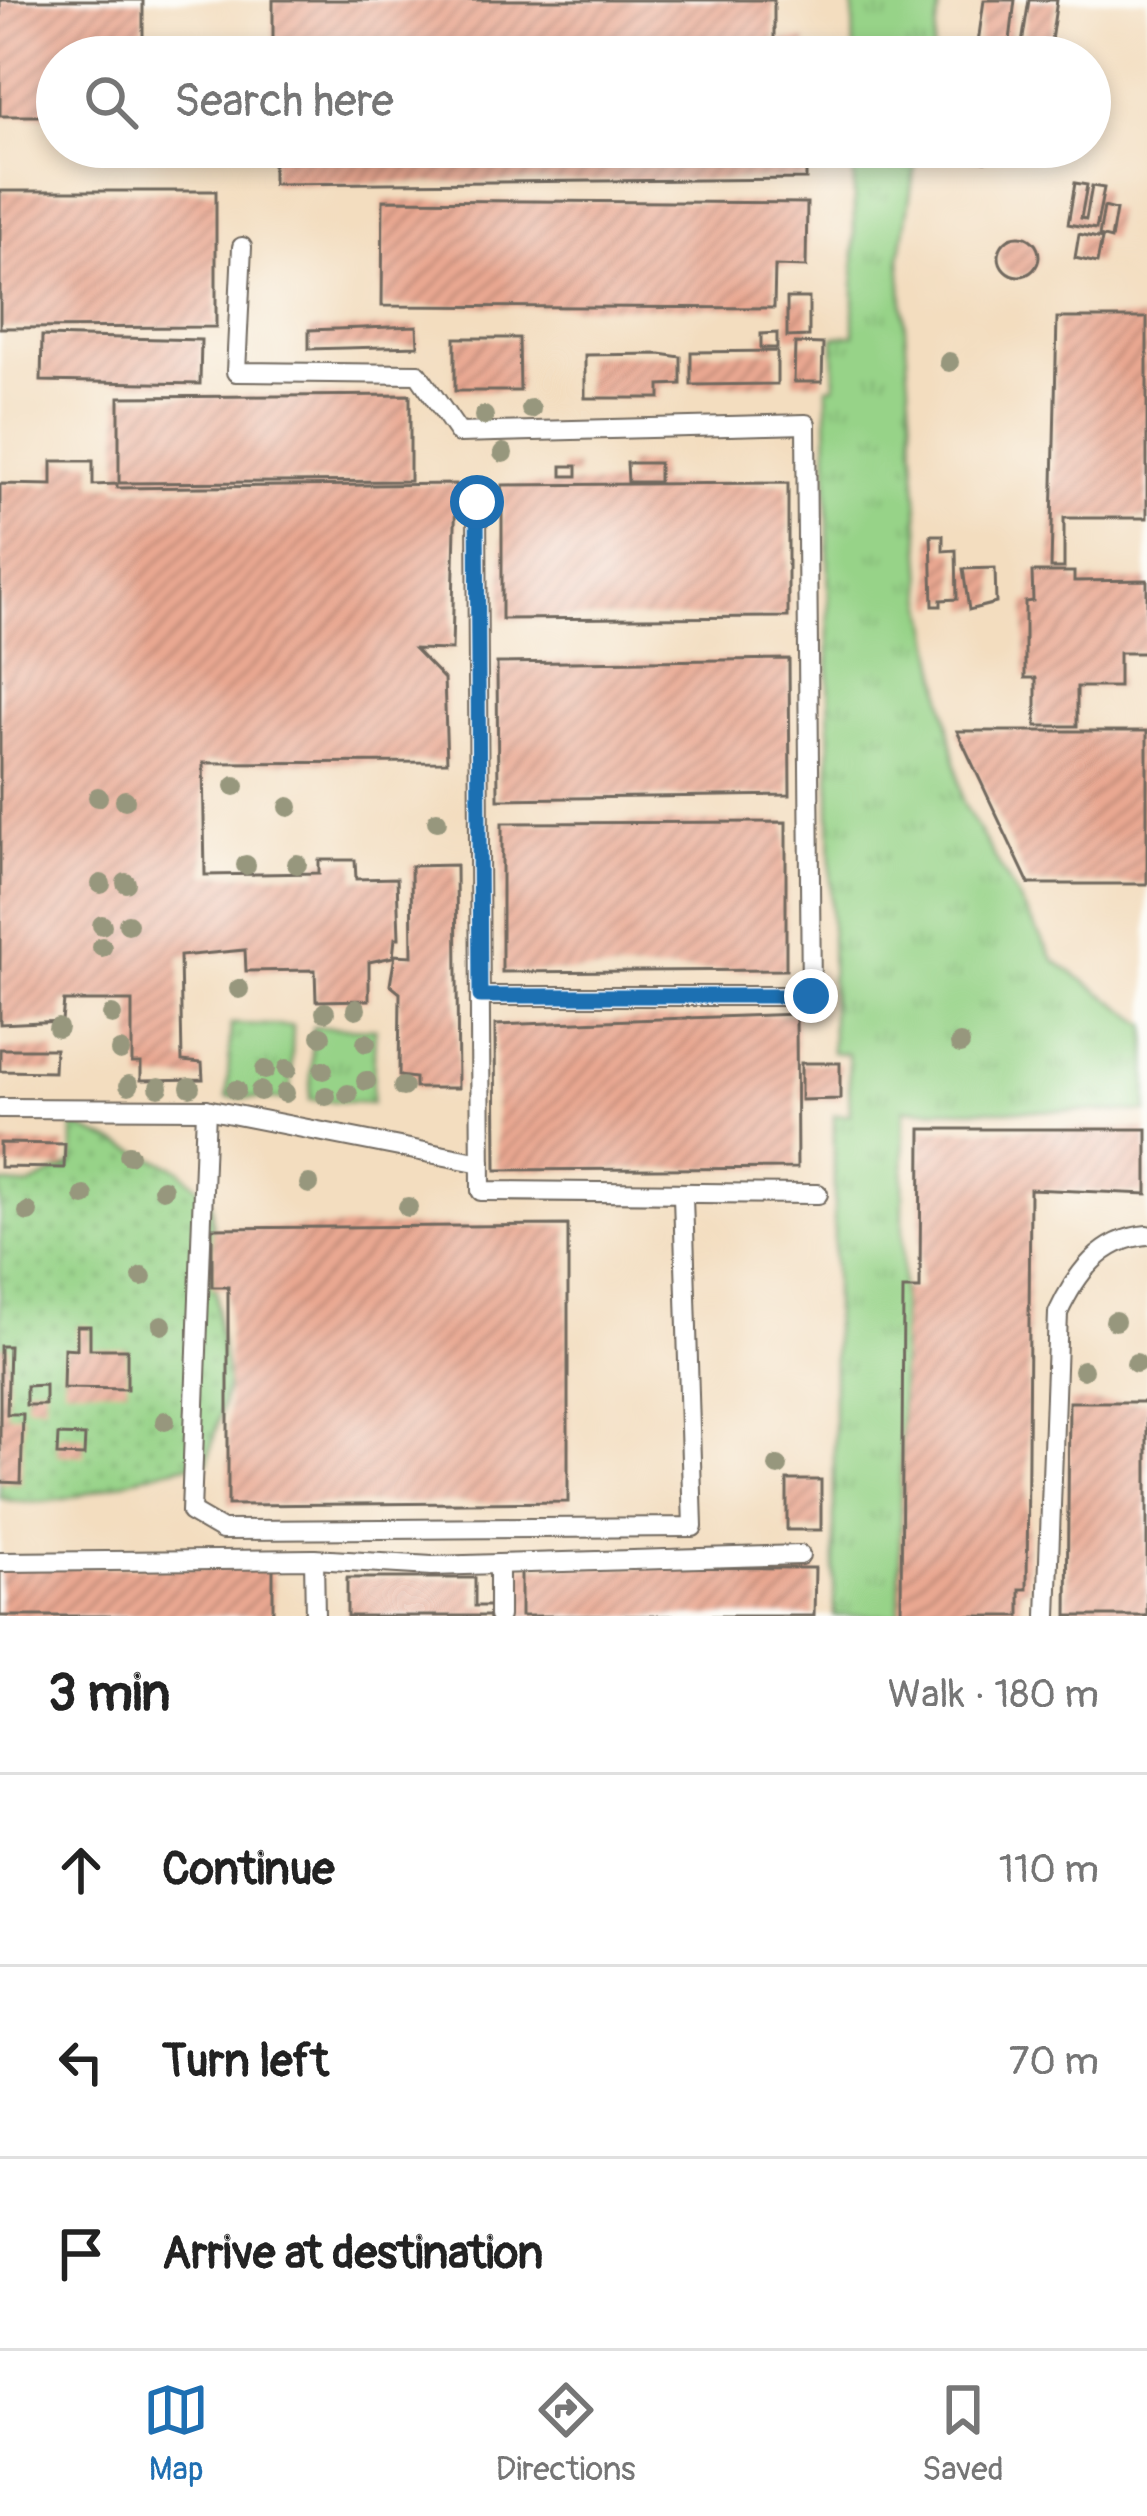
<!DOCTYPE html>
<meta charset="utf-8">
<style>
:root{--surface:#fff;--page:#f6f6f6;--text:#222;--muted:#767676;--line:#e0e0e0;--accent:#1f6fb2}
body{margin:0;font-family:Pangolin,sans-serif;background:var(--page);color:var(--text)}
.stop{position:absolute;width:36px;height:36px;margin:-27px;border:9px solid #1f6fb2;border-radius:50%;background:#fff}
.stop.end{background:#1f6fb2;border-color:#fff;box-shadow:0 3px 12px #0008}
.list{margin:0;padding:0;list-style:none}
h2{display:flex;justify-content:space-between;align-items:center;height:156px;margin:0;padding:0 48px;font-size:51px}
h2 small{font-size:39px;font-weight:400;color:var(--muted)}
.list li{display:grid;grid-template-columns:78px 1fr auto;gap:36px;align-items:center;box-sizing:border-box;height:192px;padding:0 48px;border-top:3px solid var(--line)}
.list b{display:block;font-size:45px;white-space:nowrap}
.list em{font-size:39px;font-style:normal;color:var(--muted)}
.icon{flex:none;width:66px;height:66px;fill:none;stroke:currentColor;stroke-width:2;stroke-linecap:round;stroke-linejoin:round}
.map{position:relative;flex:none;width:1147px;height:1616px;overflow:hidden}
.search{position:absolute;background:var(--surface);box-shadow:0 6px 18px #0003;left:36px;right:36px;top:36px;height:132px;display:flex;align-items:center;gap:30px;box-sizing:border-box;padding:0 42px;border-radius:66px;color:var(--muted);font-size:45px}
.sheet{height:732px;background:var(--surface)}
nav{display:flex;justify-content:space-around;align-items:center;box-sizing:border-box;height:168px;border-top:3px solid var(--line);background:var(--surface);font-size:33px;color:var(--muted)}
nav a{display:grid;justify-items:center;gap:6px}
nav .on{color:var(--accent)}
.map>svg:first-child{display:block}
.grass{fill:url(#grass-tufts);stroke:#617f5a;stroke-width:3}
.garden{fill:url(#garden-dots);stroke:#617f5a;stroke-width:3}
.building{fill:url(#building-hatch)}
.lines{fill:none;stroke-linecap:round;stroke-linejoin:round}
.lane-casing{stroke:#71695f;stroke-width:22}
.lane{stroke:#fff;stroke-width:18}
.tree{fill:#97977d}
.route{stroke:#1f6fb2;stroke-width:15}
</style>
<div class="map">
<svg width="1147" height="1616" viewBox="0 0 1147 1616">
<defs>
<pattern id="grass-tufts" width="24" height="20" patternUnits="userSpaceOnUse" patternTransform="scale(3)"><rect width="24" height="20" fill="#97d388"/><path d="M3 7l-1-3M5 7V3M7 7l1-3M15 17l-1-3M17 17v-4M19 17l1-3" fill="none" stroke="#82b576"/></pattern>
<pattern id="garden-dots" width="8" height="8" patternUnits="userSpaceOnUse" patternTransform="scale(3)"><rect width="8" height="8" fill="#97d388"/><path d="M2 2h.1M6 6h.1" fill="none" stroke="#82b576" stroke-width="1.8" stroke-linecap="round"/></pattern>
<pattern id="building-hatch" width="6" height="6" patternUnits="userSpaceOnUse" patternTransform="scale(3)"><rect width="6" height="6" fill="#e9a791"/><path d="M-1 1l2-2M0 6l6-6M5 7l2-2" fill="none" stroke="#bd8877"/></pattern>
</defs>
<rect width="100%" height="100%" fill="#fdfcf7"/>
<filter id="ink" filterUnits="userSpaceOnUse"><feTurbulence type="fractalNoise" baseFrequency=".00833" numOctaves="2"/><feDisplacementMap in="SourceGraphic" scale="24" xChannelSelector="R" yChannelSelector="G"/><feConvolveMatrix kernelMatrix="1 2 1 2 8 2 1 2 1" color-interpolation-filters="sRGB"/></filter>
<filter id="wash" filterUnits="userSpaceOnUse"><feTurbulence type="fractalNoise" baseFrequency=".004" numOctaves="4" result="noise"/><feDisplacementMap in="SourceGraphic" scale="48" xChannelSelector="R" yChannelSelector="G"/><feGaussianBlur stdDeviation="2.7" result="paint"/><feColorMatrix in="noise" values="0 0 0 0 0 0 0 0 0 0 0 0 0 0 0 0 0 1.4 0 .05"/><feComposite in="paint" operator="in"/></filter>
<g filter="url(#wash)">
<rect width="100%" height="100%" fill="#f3ddbf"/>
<g class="grass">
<path d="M853,0H941L932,57H854Z"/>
<path d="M854,147H918L900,258L924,595L963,803L1054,960L1147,1025V1112L904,1109L899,1616H834V1115H850L848,1054L832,1052L827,387L835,386L834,337L854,335Z"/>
<path d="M231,1024L293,1026L290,1100L227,1097Z"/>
<path d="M313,1027L375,1029L372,1103L310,1100Z"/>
</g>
<path class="garden" d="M73,1125L179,1169L211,1201L218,1329L228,1383L207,1463C141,1466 66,1517 0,1498V1183L28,1186L73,1164Z"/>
<g id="blocks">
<g class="building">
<path d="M0,0H143V57H57V116H0Z"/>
<path d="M273,0H774V41L806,40V57H273Z"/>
<path d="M984,0H1015L1008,57H976Z"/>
<path d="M1029,0H1057L1049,54L1021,50Z"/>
<path d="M273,147H806V179L273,184Z"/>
<path d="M961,147H988L985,161L959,157Z"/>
<path d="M1075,183L1087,185L1081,218L1086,219L1092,186L1104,188L1096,229L1068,224Z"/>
<path d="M0,191H216V327L0,328Z"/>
<path d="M383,200L807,203L806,267L775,266L774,308L382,306Z"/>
<path d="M1104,207L1116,210L1111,239L1099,236Z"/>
<path d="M1079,234L1102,239L1097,263L1075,258Z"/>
<circle cx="1019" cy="256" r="20"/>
<path d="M787,298H809V336L787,337Z"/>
<path d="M1057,318H1147V518H1064V568H1051Z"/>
<path d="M417,326L418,346L309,349V330Z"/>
<path d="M777,333V348H761V334Z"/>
<path d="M42,336L201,340L200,384L41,381Z"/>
<path d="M455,338H519L520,391H455Z"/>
<path d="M795,343L823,344L822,382H794Z"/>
<path d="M777,351V384L691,385V352Z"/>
<path d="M660,354L681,357V384L660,385V398H585V355Z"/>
<path d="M410,395V481L119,483V397Z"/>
<path d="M52,461H93V485L117,484V488L456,484L452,650L415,649L444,679L447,762L203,763L205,875L319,873V860H355L356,879L397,878L399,938H395L393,957L369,962V1000L316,1001L315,970L246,971L245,950L180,956L182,1061L202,1063L203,1079L141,1080V1063H132V1001H64L62,1021L0,1024V484L52,485Z"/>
<path d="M627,463H659V482H628Z"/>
<rect x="562" y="466" width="15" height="10"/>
<path d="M788,483V617L502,619V485Z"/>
<path d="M931,535H943V551L956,550L957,599L941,600V606H933Z"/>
<path d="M995,568L996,603L969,610L963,569Z"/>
<path d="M1032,572H1074V581L1147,580V653H1119V687H1077V726H1036V678H1025V602L1033,601Z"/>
<path d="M789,659L790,795L498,799L497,663Z"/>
<path d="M957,731H1147V884H1029Z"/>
<path d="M786,822V970L502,972V823Z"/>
<path d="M456,865L458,1088H415V1078L399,1076L400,993L390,985L395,955L412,956L411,866Z"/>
<path d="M796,1014L797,1168L496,1170L495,1025Z"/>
<path d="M0,1049H55L54,1072L0,1071Z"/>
<path d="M801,1063H840V1099L801,1100Z"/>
<path d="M921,1129H1147V1194L1030,1189L1027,1589H1020V1616H901L903,1289H920Z"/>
<path d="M0,1143L65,1144L64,1168L0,1167Z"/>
<path d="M568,1225V1502L228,1505V1287H212V1228Z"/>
<path d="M77,1326H90V1349H127V1389L63,1388L64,1348L77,1349Z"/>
<path d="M0,1346H9L7,1414H23L21,1483L0,1482Z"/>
<path d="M45,1385V1405H26V1386Z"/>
<path d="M1069,1402H1147V1616H1067Z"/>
<path d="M58,1435L85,1436L84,1456L57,1455Z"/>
<rect x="787" y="1480" width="34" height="50"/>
<rect x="0" y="1567" width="273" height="49"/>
<path d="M521,1567L815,1568L814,1616H521Z"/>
<path d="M347,1578H475V1606H492V1616H347Z"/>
</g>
</g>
</g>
<g filter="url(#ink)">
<use href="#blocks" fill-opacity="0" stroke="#71695f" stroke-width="3"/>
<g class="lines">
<g class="lane-casing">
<g id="lane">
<path d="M242,247L236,372L418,374L459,433L806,424L811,996H480"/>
<path d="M477,502L481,1191L818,1194"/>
<path d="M0,1108L206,1109L481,1163"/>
<path d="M206,1109L191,1512L222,1530L693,1527L683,1196"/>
<path d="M314,1559L315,1616"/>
<path d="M0,1562L314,1559L432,1566L800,1555"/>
<path d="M499,1616V1564"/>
<path d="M1047,1616L1058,1313C1076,1274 1101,1239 1147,1235"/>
</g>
</g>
<use href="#lane" class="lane"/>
</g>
<g class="tree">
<circle cx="949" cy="362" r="10"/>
<circle cx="531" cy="409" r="10"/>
<circle cx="484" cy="416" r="10"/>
<circle cx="503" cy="453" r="10"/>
<circle cx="235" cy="786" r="10"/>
<circle cx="98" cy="797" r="10"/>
<circle cx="125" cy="800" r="10"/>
<circle cx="289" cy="807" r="10"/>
<circle cx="437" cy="821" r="10"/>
<circle cx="297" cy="864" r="10"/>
<circle cx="246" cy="865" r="10"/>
<circle cx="126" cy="883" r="10"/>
<circle cx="101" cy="884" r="10"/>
<circle cx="128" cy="924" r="10"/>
<circle cx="102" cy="925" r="10"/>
<circle cx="102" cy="947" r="10"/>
<circle cx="239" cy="989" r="10"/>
<circle cx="356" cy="1009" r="10"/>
<circle cx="325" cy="1012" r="10"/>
<circle cx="112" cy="1015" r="10"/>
<circle cx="58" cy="1028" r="10"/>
<circle cx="321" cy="1036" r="10"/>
<circle cx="366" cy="1043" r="10"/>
<circle cx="960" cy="1044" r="10"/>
<circle cx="120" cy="1051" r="10"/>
<circle cx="287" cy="1069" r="10"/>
<circle cx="265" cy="1070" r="10"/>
<circle cx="323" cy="1070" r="10"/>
<circle cx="366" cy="1081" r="10"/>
<circle cx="129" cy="1085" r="10"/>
<circle cx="159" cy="1087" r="10"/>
<circle cx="190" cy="1087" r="10"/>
<circle cx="403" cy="1087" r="10"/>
<circle cx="236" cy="1090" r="10"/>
<circle cx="260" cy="1091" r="10"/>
<circle cx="285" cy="1093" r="10"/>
<circle cx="348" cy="1094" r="10"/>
<circle cx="326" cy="1096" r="10"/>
<circle cx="129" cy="1155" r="10"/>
<circle cx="309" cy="1184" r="10"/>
<circle cx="163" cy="1189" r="10"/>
<circle cx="84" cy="1196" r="10"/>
<circle cx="408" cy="1207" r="10"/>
<circle cx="28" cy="1212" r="10"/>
<circle cx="142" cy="1277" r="10"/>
<circle cx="1115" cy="1321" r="10"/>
<circle cx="162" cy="1325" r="10"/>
<circle cx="1136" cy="1363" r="10"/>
<circle cx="1083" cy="1370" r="10"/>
<circle cx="165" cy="1421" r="10"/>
<circle cx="778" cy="1466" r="10"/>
</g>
</g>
<g class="lines" filter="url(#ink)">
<path class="route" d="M477,502L480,996H811"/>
</g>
</svg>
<div class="stop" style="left:477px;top:502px"></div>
<div class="stop end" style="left:811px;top:996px"></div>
<div class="search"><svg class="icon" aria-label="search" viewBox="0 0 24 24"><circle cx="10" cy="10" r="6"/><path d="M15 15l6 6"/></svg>Search here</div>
</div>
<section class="sheet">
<h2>3 min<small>Walk · 180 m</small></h2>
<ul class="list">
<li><svg class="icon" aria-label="ahead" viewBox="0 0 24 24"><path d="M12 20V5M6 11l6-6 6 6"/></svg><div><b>Continue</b></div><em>110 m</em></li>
<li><svg class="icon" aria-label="left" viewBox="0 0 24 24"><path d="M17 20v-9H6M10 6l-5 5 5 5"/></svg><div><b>Turn left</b></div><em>70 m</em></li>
<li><svg class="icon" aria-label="arrive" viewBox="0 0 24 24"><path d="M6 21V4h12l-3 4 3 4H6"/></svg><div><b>Arrive at destination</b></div></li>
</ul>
</section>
<nav>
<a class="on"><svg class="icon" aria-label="map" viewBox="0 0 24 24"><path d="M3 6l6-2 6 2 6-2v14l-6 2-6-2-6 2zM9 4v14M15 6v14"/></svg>Map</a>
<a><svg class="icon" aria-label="directions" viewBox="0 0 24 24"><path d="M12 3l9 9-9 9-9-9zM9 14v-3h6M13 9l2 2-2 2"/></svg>Directions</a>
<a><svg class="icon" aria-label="saved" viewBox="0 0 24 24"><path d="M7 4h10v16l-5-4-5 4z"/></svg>Saved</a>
</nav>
